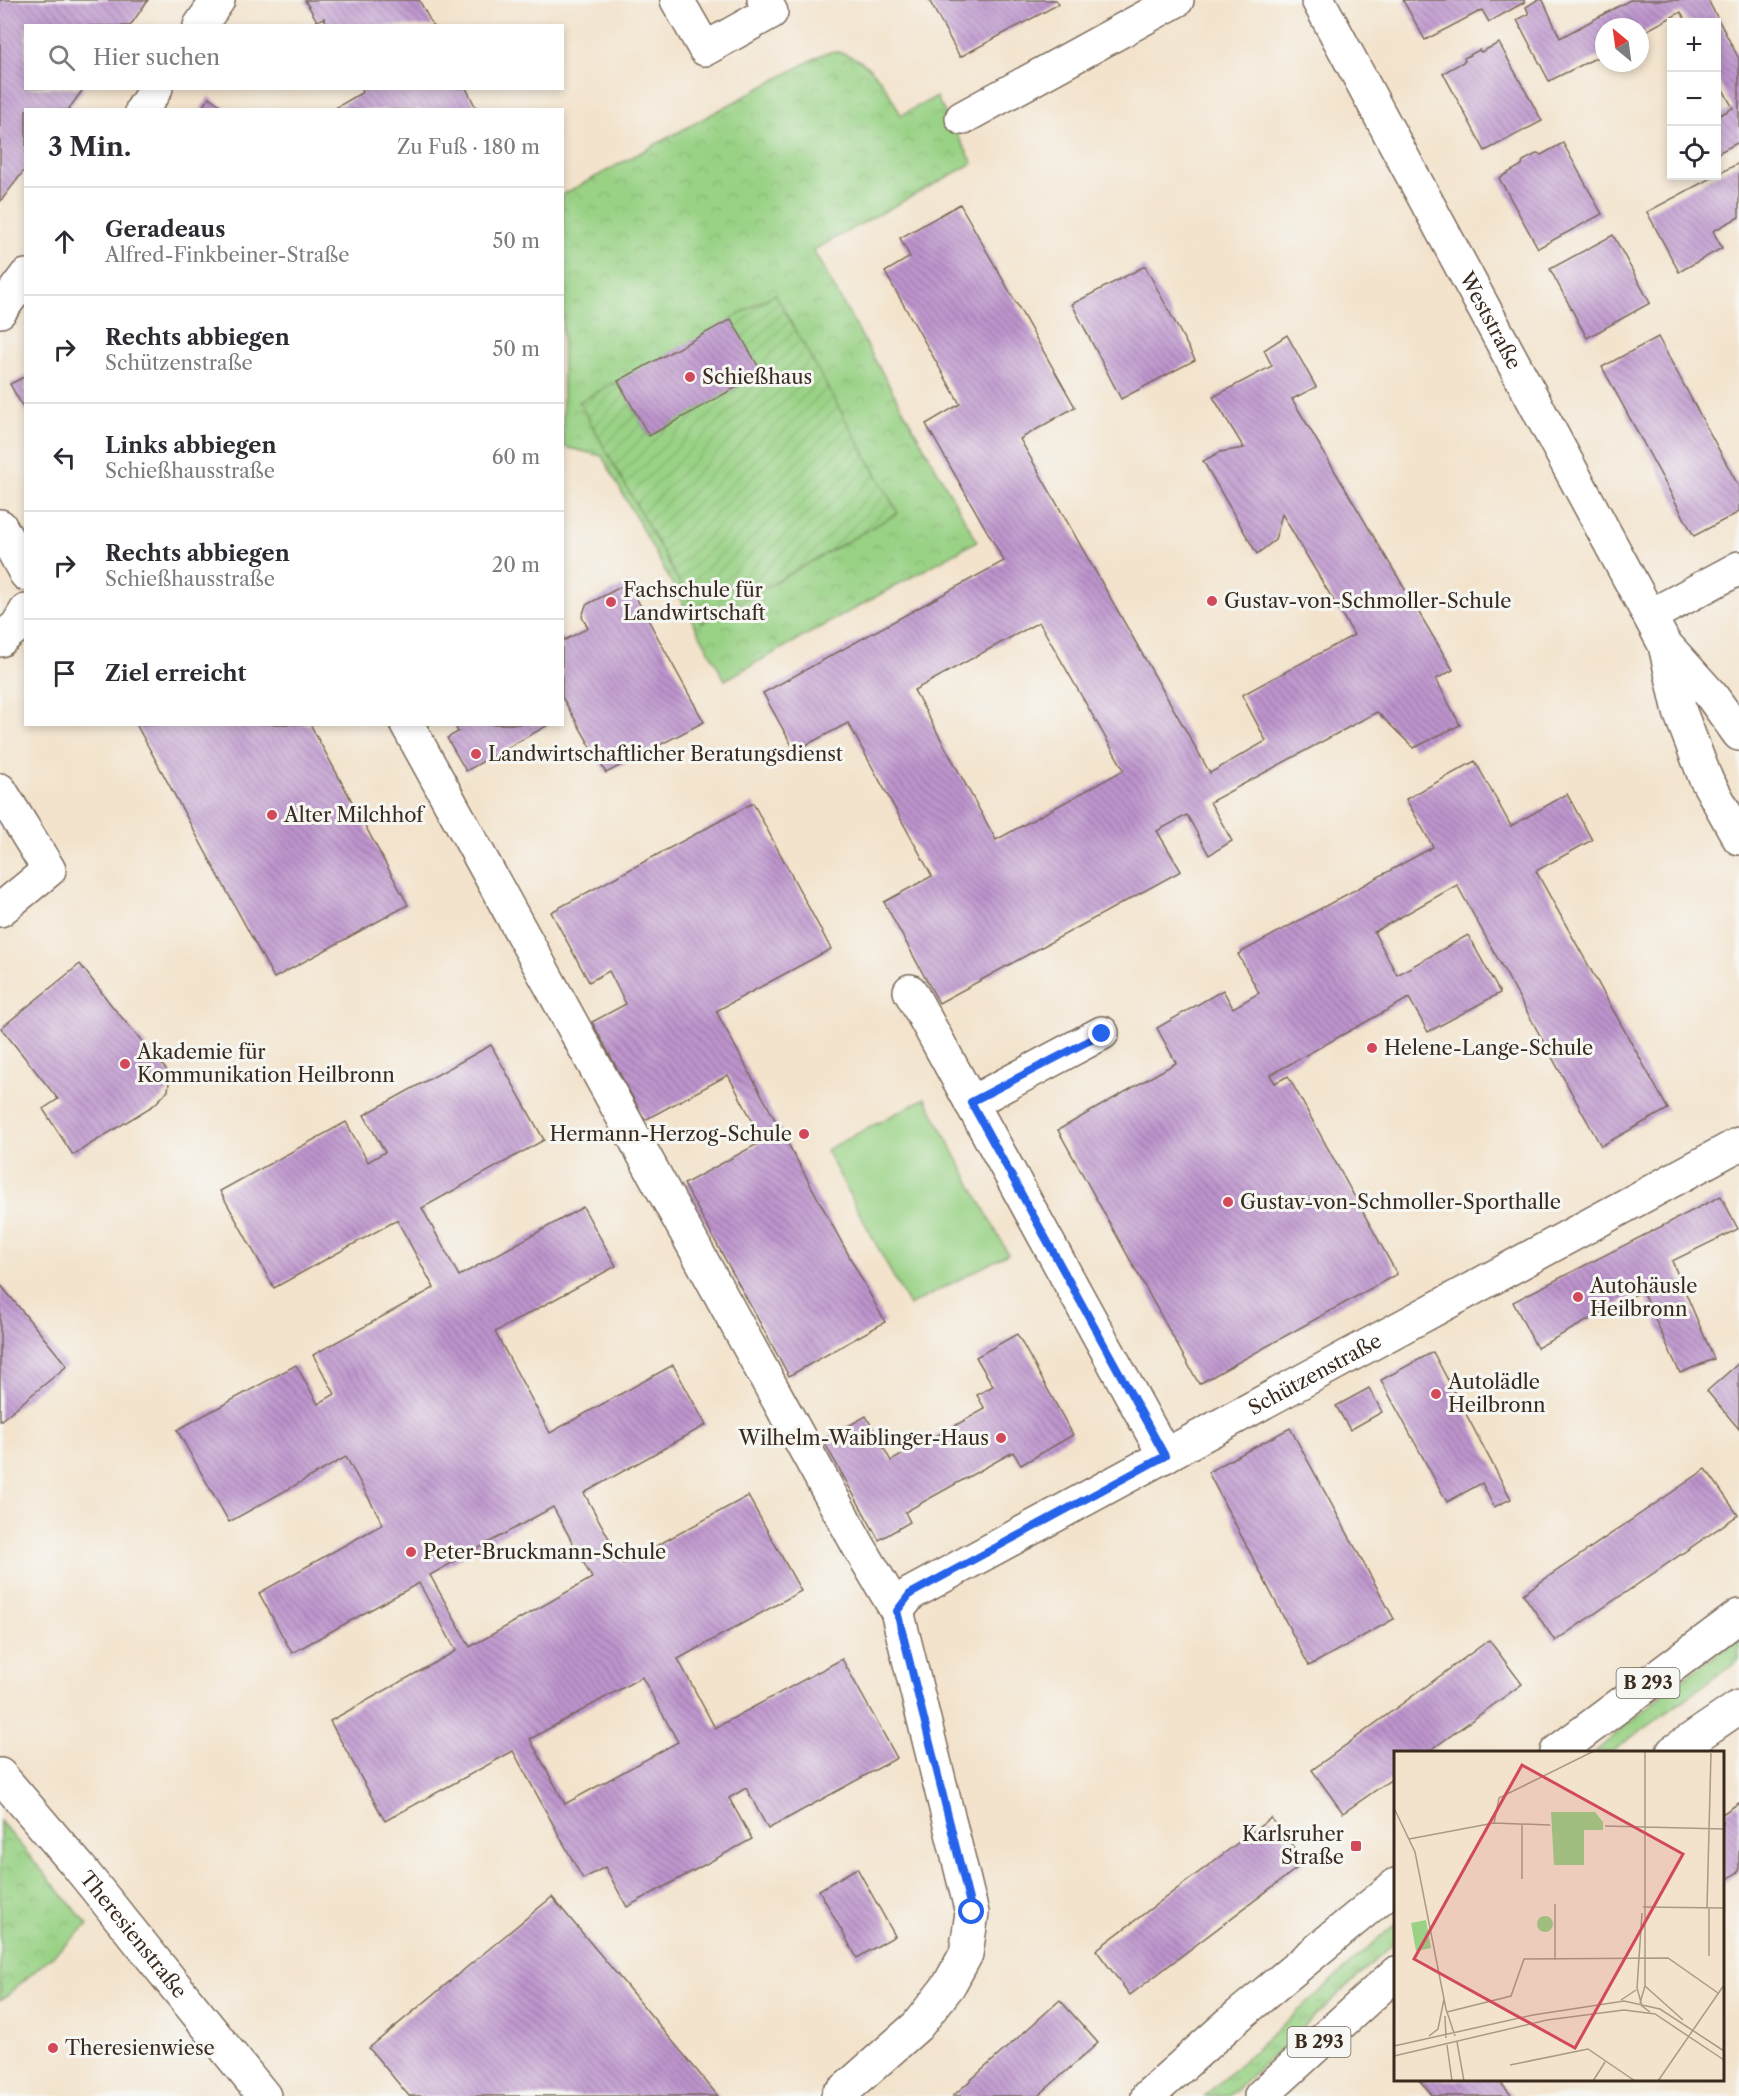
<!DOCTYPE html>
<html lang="de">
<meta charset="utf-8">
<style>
:root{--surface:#fff;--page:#f2f2f3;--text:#2b2b33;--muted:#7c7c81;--line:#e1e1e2}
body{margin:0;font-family:"Libre Caslon Text",serif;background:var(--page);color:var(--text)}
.controls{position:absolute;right:18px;top:18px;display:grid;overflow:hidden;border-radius:0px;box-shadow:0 3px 9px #0003}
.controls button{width:54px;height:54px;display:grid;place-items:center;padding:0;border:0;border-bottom:2px solid var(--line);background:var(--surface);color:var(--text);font:30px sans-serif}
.compass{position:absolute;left:1595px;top:18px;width:54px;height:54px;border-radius:50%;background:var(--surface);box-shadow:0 3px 9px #0003;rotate:331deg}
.stop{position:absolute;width:18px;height:18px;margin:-14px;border:4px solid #2563eb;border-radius:50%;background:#fff}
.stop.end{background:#2563eb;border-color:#fff;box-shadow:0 2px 6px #0008}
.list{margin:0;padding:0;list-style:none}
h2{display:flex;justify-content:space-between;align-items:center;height:78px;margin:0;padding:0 24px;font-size:26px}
h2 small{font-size:20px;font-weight:400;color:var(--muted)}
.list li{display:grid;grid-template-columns:39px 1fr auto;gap:18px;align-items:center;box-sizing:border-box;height:108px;padding:0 24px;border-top:2px solid var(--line)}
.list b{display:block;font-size:22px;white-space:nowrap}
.list p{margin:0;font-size:20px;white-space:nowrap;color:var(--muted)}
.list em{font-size:20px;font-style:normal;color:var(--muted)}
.icon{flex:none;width:33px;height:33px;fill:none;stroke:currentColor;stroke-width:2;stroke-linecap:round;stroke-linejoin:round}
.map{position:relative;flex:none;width:1739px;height:2096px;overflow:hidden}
.search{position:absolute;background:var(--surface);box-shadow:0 3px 9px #0003;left:24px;top:24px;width:540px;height:66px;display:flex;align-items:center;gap:15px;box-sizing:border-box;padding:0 21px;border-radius:0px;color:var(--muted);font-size:22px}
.panel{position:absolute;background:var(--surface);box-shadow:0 3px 9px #0003;left:24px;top:108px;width:540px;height:618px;border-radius:0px}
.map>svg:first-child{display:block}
.grass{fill:url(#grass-tufts);stroke:#6a7e52;stroke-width:1.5}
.park{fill:url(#park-crowns);stroke:#6a7e52;stroke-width:1.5}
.garden{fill:url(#garden-furrows);stroke:#6a7e52;stroke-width:1.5}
.pitch{fill:#99d285;stroke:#6a7e52;stroke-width:1.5}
.building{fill:url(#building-back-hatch);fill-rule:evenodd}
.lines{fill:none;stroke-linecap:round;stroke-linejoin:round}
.minor-casing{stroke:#7b6b5b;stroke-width:36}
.major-casing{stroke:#7b6b5b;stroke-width:36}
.minor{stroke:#fff;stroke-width:33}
.major{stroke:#fff;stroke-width:33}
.route{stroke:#2563eb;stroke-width:8}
.poi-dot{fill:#d1495b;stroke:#f6f6f2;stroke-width:2}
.labels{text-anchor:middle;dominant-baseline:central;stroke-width:6;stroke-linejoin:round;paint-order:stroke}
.shield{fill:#f6f6f2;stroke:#73675e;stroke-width:1.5}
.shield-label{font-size:18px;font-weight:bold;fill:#3b2a1e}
.street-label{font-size:20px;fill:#3b2a1e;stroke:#f6f6f2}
.poi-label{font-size:20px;fill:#3b2a1e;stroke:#f6f6f2;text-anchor:start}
.inset-road{fill:none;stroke:#a99986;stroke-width:1.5}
.view{fill:#d1495b;fill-opacity:0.15;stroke:#d1495b;stroke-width:3}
.inset-edge{fill:none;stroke:#3b2a1e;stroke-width:3}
</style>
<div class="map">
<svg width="1739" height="2096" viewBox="0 0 1739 2096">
<defs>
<pattern id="grass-tufts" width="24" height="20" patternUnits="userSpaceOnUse" patternTransform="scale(1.5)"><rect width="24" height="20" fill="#99d285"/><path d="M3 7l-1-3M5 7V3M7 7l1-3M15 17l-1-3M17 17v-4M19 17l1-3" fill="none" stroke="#85b472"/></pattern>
<pattern id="park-crowns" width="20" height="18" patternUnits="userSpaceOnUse" patternTransform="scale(1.5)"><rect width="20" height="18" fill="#99d285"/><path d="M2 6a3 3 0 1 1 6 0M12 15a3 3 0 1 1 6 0" fill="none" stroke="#85b472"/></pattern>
<pattern id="garden-furrows" width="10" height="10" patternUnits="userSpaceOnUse" patternTransform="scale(1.5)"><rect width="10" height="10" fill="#99d285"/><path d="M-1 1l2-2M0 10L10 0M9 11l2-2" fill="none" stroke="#85b472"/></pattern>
<pattern id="building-back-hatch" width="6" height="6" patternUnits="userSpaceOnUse" patternTransform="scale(1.5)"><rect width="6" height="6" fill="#bd94cd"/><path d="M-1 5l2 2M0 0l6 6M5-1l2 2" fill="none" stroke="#9b79a6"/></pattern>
</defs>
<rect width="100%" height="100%" fill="#f6f6f2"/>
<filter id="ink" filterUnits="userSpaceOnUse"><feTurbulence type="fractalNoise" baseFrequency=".0167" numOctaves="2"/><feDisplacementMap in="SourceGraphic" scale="12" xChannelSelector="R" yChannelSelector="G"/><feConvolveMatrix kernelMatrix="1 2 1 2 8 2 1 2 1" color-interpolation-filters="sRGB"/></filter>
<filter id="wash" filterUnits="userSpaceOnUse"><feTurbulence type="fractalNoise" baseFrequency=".008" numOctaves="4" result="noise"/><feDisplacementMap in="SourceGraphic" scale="24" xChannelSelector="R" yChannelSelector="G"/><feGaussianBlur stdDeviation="1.35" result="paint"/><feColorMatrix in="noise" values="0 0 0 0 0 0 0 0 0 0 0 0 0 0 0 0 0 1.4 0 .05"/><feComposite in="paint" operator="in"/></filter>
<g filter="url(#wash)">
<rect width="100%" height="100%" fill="#f3e3cc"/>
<g class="grass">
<path d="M1739,1639V1660L1611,1752H1595L1677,1683Z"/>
<path d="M1395,1924V1942L1229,2096H1204Z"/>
</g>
<g class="park">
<path d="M834,51C871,58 885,84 901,115L936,97L973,163L813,250L977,541L725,680L602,456L565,447L563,442L562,195L823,54Z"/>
<path d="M0,1821L88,1925L0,2001Z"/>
</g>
<path class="garden" d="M775,294L898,513L702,623L579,402L618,381L649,436L761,373L731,319Z"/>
<path class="pitch" d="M925,1098L1008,1254L909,1306L826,1150Z"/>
<g id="blocks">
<g class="building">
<path d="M0,0H148L130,26H26V88H84L68,110H26V168L0,202Z"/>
<path d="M305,0H419L433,26H328L324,18L317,21Z"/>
<path d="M929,0H1056L1059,4L960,57Z"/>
<path d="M1403,0H1524L1525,2L1489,22L1482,10L1425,40Z"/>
<path d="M1537,0H1543L1560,38L1630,0H1708L1739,59V142L1716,154V117L1733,108L1716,77V22H1687L1681,12L1640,34V27H1604V54L1549,81L1517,20L1529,14L1526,7Z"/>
<path d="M1499,43L1542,121L1485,151L1443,73L1465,61L1464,58L1479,50L1481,52Z"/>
<path d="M361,88H466L477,110H332L363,92Z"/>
<path d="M209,97L227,110H200Z"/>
<path d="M1563,143L1602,214L1538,248L1499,178L1522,165L1523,161L1538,153L1541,155Z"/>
<path d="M1739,163V217L1713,231L1722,248L1679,272L1647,212Z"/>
<path d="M960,204L1075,407L1020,439L1210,773L1266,741L1242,695L1354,635L1282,514L1275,540L1257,554L1203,461L1220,452L1244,448L1213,397L1272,366L1264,350L1287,335L1316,387L1292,399L1453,670L1436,679L1460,725L1414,748L1377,712L1210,802L1232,841L1209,855L1187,815L1157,831L1181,871L939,1003L884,902L932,876L848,723L795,751L763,693L1004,561L926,424L960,404L885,272L910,257L900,238ZM1039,622L1124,770L996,840L914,690Z"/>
<path d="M1613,235L1650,303L1587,338L1550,269Z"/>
<path d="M1145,266L1195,360L1121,399L1072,304Z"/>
<path d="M731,319L762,373L649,436L618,381Z"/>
<path d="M1658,337L1739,487V512L1694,536L1602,367Z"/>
<path d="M26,376V413L10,384Z"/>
<path d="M628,583L704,722L606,773L562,697V635L565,640L588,628L582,617L586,605Z"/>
<path d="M136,724H310L408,905L274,978Z"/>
<path d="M454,724H550L466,771L447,738L458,732Z"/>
<path d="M1475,761L1511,826L1567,794L1592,840L1536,871L1668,1109L1601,1146L1457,885L1374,932L1397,975L1468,935L1500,993L1428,1032L1409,998L1270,1075L1275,1083L1288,1076L1397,1274L1199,1384L1058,1130L1176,1063L1157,1028L1223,990L1233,1008L1259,993L1238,954L1433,847L1406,799Z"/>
<path d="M753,803L831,949L716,1011L885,1322L789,1376L684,1184L763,1141L728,1075L645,1120L592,1022L626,1004L609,971L589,982L551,912Z"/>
<path d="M80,964L112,1006L170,1074L168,1091L154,1105L73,1155L43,1109L58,1099L1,1028Z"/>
<path d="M491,1045L544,1140L422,1208L459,1276L583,1207L616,1266L495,1332L550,1433L673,1365L706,1425L584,1493L623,1564L748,1496L801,1591L678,1659L715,1728L842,1659L897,1758L768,1829L746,1788L729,1798L752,1839L627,1907L605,1867L583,1879L513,1751L385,1821L330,1721L456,1651L419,1583L292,1653L259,1593L383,1524L346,1457L229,1522L177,1430L296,1365L318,1404L335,1394L313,1355L434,1288L397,1220L274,1288L220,1191L346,1122L368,1162L385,1152L364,1115ZM553,1507L592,1578L470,1647L430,1575ZM642,1677L678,1742L565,1804L530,1739Z"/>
<path d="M1721,1196L1738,1229L1672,1261L1714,1359L1680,1373L1642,1291L1537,1348L1513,1302Z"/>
<path d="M0,1284L67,1366L0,1421Z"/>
<path d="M1017,1334L1073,1435L1021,1465L1013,1452L905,1512L910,1522L879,1540L823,1440L866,1416L891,1461L985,1409L977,1395L993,1386L976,1357Z"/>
<path d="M1433,1352L1511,1499L1494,1507L1482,1483L1447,1502L1381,1380Z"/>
<path d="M1739,1363V1429L1707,1391Z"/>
<path d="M1369,1388L1382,1412L1350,1430L1336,1406Z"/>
<path d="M1290,1428L1394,1619L1309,1666L1208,1472Z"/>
<path d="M1706,1469L1738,1515L1555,1641L1523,1594Z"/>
<path d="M1489,1640L1522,1684L1428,1752H1396V1776L1343,1813L1312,1770Z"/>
<path d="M1739,1803V1871L1722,1883V1814Z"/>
<path d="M1271,1818L1305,1862L1130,1995L1096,1950Z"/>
<path d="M857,1868L895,1936L857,1958L819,1890Z"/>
<path d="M552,1897L610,1966L718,2096H409L369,2048Z"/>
<path d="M1060,2000L1098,2043L1038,2096H953Z"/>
<path d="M1419,2080H1498L1512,2096H1433Z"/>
</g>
</g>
</g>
<g filter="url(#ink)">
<use href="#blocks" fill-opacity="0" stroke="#7b6b5b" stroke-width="1.5"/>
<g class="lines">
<g class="minor-casing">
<g id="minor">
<path d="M677,0L705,49L771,12L764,0"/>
<path id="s1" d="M1318,0L1664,643L1711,695L1739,734"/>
<path d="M200,26L218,0"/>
<path d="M142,110L156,88"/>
<path d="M962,118L1177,0"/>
<path d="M0,311L26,276"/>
<path d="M0,526L26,574"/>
<path d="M1650,616L1739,568"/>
<path d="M0,640L17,626L26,611"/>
<path d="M1665,645L1680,712L1705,777L1739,838"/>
<path d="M407,724L858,1545L897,1611L972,1913L966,1954L949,1985L917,2026L838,2096"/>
<path d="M0,790L49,870L0,910"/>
<path d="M910,991L1165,1456"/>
<path d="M971,1103L1102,1033"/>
<path id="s2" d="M897,1611L910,1594L1739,1144"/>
</g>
</g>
<g class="major-casing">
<g id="major">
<path d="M1557,1752L1739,1616"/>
<path d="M1673,1752L1739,1707"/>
<path id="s3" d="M0,1775L78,1866L264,2096"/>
<path d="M1148,2096L1239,2015L1396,1885"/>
<path d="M1261,2096L1396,1973"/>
</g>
</g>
<use href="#minor" class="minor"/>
<use href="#major" class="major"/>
</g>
</g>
<g class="lines" filter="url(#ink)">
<path class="route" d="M972,1912L897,1611L910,1594L1165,1456L971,1102L1102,1034"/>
</g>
<g class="poi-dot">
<circle cx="690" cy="377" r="6"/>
<circle cx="1212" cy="601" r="6"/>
<circle cx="611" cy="602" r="6"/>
<circle cx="476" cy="754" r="6"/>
<circle cx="272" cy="815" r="6"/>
<circle cx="1372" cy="1048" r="6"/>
<circle cx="125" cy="1064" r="6"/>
<circle cx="804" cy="1134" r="6"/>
<circle cx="1228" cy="1202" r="6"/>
<circle cx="1578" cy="1297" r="6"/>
<circle cx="1436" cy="1394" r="6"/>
<circle cx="1001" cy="1438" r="6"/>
<circle cx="411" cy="1552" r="6"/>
<rect x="1350" y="1840" width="12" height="12" rx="3"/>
<circle cx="53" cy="2048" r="6"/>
</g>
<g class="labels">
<g class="shield">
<rect x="1616.5" y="1668" width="63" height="30" rx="4.5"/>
<rect x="1287.5" y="2027" width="63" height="30" rx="4.5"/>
</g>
<g class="shield-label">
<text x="1648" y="1683">B 293</text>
<text x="1319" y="2042">B 293</text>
</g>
<g class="street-label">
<text stroke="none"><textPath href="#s1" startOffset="364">Weststraße</textPath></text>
<text stroke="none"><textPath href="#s2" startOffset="482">Schützenstraße</textPath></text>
<text stroke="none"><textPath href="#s3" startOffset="208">Theresienstraße</textPath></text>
</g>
<g class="poi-label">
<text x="702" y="377">Schießhaus</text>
<text x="623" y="590">Fachschule für<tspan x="623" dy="23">Landwirtschaft</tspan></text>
<text x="1224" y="601">Gustav-von-Schmoller-Schule</text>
<text x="488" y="754">Landwirtschaftlicher Beratungsdienst</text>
<text x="284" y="815">Alter Milchhof</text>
<text x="1384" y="1048">Helene-Lange-Schule</text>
<text x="137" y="1052">Akademie für<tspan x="137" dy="23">Kommunikation Heilbronn</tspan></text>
<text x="792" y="1134" text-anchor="end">Hermann-Herzog-Schule</text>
<text x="1240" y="1202">Gustav-von-Schmoller-Sporthalle</text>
<text x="1590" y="1286">Autohäusle<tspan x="1590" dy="23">Heilbronn</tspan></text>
<text x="1448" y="1382">Autolädle<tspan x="1448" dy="23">Heilbronn</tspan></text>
<text x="989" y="1438" text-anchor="end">Wilhelm-Waiblinger-Haus</text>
<text x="423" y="1552">Peter-Bruckmann-Schule</text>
<text x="1344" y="1834" text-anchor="end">Karlsruher<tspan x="1344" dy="23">Straße</tspan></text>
<text x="65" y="2048">Theresienwiese</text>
</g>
</g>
<g transform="translate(1394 1751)">
<rect width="330" height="330" fill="#f3e3cc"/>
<path d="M157,61H201L209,71V79H190V114H160ZM32,169L37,197L22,200L17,172Z" fill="#99d285"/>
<path d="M161,81H165L166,88H179V81H185V108H161Z" fill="#99d285"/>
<path d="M143 173a8 8 0 1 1 16 0a8 8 0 1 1-16 0Z" fill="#99d285"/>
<path class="inset-road" d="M0,57L21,101L52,258L61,285M100,72L105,47L200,0M128,74V128M211,75L330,78M15,88L100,72L156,74M249,156L330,157M313,157L317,2M248,162L243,237L248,255L256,261M315,205V157M161,209V153M251,235L289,269M227,249L242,239M246,252L251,235V0M53,261L117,245L130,208L274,207L324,242M51,265L52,287M35,285L44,278L50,248M63,291L70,330M53,294L58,330M0,295L139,264L230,250L266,258L330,300M0,305L153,269L230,259L261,263L330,309M116,314L194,298L241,330M199,330L211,311M264,330L330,234"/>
<path class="view" d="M128,14L289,103L181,297L20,208Z"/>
<rect width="330" height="330" class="inset-edge"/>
</g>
</svg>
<div class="controls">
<button>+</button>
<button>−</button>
<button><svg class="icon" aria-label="locate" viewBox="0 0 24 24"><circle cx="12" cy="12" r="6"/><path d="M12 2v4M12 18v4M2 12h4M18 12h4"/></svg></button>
</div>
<svg class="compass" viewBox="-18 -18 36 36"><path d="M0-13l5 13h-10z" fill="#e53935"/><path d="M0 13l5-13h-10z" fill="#7c7c81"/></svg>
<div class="stop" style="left:972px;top:1912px"></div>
<div class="stop end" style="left:1102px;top:1034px"></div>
<div class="search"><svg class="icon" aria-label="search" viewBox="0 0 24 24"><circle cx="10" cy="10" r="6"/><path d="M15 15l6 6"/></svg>Hier suchen</div>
<section class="panel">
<h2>3 Min.<small>Zu Fuß · 180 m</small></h2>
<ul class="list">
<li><svg class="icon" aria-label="ahead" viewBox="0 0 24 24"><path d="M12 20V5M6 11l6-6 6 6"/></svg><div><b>Geradeaus</b><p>Alfred-Finkbeiner-Straße</p></div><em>50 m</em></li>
<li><svg class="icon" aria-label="right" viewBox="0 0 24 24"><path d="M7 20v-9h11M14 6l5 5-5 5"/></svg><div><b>Rechts abbiegen</b><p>Schützenstraße</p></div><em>50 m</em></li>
<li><svg class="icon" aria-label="left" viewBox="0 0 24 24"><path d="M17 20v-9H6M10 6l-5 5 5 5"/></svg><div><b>Links abbiegen</b><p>Schießhausstraße</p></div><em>60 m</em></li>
<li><svg class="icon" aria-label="right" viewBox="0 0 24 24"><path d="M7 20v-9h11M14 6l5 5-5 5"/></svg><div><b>Rechts abbiegen</b><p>Schießhausstraße</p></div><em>20 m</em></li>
<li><svg class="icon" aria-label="arrive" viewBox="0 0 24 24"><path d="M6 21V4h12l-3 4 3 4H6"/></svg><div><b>Ziel erreicht</b></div></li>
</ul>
</section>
</div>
